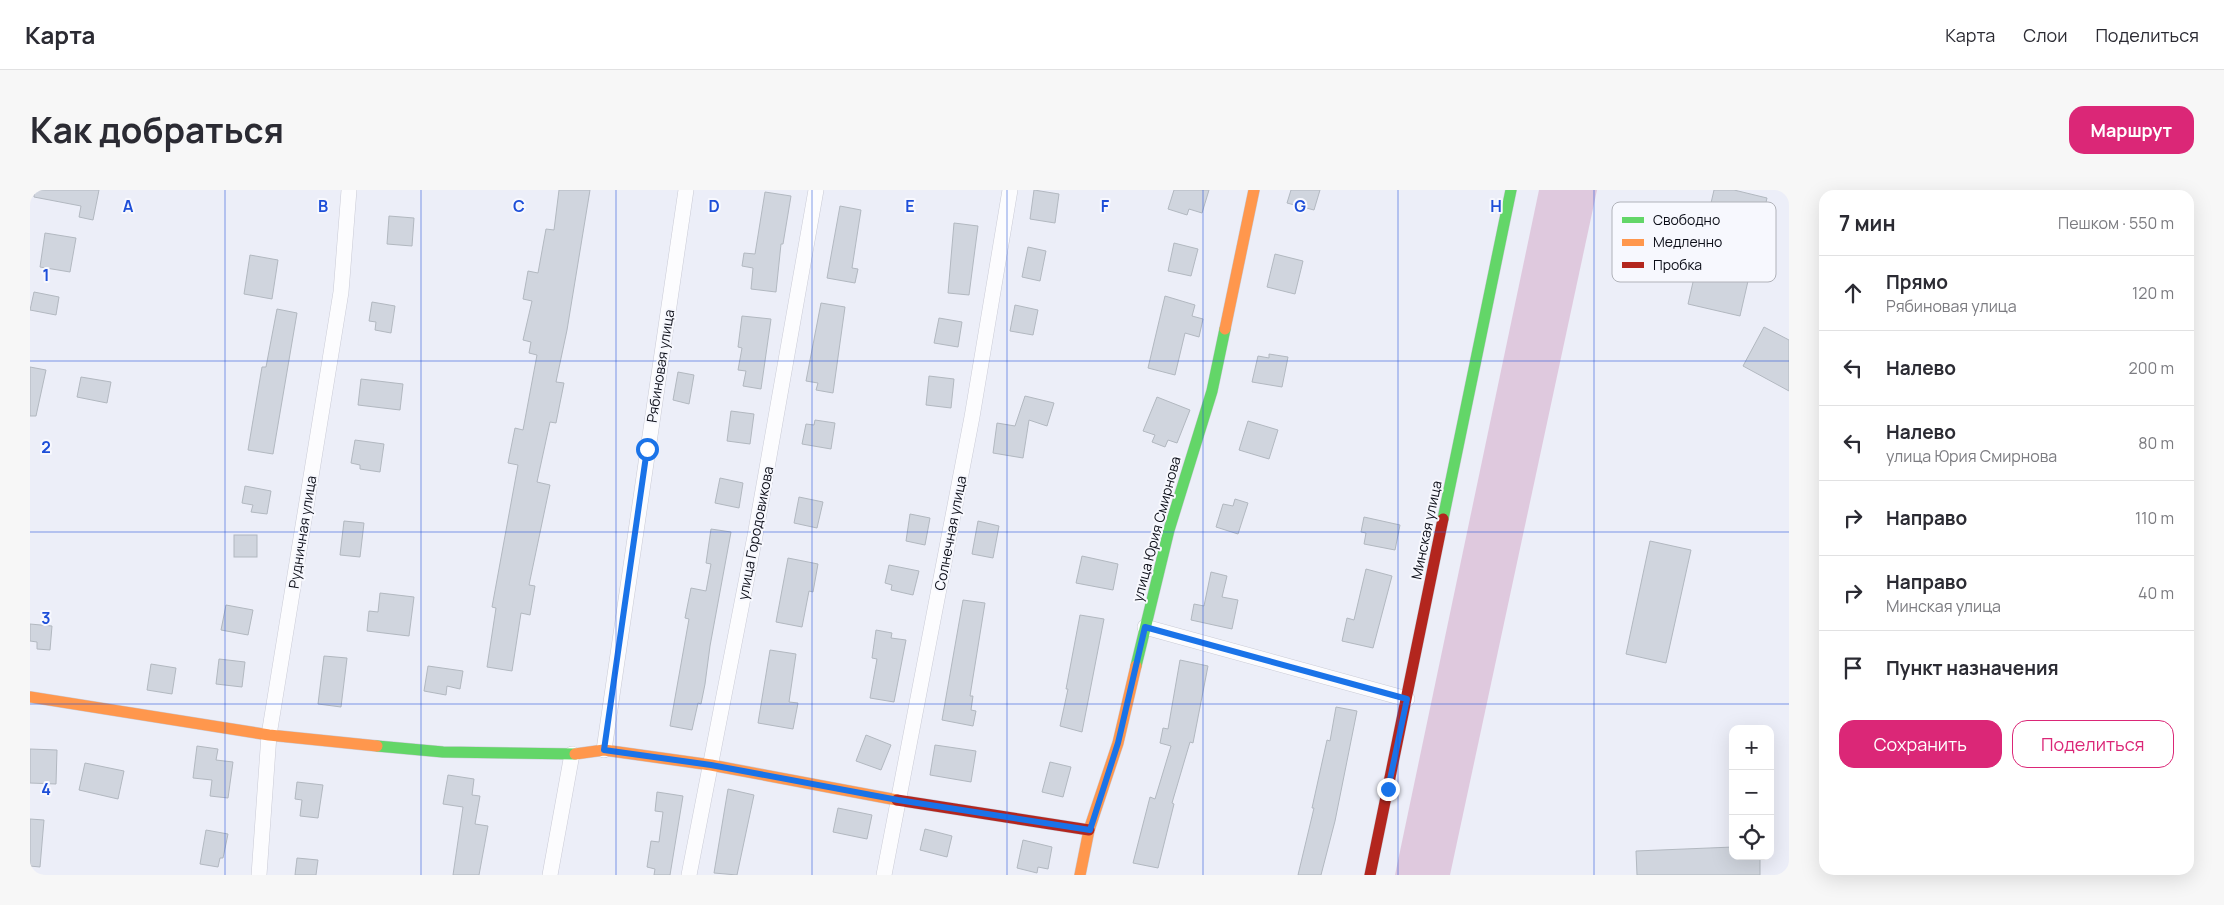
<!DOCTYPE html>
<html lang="ru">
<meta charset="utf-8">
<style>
:root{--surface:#fff;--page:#f7f7f7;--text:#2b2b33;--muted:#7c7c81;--line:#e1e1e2;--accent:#db2777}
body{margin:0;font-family:Manrope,sans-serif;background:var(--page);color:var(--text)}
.controls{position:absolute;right:15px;bottom:15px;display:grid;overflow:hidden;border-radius:10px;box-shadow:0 5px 20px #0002}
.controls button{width:45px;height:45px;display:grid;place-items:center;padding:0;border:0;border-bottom:1px solid var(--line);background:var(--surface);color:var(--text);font:25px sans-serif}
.stop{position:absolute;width:15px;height:15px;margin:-11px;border:4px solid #1a73e8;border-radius:50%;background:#fff}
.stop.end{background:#1a73e8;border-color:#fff;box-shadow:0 1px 5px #0008}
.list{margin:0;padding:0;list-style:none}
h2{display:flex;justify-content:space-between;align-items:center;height:65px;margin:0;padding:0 20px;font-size:21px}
h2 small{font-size:16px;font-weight:400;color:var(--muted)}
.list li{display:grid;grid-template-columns:32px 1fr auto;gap:15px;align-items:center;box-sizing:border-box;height:75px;padding:0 20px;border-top:1px solid var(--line)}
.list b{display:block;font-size:19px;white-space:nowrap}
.list p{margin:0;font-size:16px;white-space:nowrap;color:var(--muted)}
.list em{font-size:16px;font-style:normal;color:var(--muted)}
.actions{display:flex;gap:10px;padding:15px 20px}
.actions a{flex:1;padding:11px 0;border:1px solid var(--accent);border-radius:15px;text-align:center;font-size:18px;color:var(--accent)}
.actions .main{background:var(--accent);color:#fff}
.icon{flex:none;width:28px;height:28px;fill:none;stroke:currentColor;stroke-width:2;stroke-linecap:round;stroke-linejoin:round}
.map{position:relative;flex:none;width:1759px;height:685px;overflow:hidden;border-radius:15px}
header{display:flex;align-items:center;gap:30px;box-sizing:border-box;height:70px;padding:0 25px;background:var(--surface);border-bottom:1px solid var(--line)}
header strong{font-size:24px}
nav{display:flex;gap:28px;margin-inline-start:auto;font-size:18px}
.intro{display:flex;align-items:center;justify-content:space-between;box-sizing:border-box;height:120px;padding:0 30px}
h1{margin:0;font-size:35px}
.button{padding:12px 22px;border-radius:15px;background:var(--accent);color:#fff;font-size:18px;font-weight:700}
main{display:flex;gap:30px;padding:0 30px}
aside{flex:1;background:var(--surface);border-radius:15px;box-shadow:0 5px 20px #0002}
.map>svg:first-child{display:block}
.green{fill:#dfc9de}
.building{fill:#d0d5de;stroke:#b2b8c0}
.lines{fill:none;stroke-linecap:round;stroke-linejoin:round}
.street-casing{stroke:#cacbd6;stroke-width:16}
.fast-casing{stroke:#cacbd6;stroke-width:12}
.slow-casing{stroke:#cacbd6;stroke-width:12}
.jam-casing{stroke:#cacbd6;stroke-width:12}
.street{stroke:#fcfcfe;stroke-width:15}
.fast{stroke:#63d668;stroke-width:11}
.slow{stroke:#ff974d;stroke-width:11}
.jam{stroke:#b3261e;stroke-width:11}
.route{stroke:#1a73e8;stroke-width:6}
.grid{fill:none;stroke:#1d4ed8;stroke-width:1;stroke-opacity:0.55}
.labels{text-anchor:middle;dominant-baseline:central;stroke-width:4;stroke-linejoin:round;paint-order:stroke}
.street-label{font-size:14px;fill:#0c0e18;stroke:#f7f8fe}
.key{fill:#f7f8fe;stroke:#b0b2b9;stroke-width:1}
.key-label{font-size:14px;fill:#0c0e18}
.grid-label{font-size:16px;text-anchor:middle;font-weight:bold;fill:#1d4ed8;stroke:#f7f8fe;stroke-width:4;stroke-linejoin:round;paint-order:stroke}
</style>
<header>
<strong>Карта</strong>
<nav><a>Карта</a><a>Слои</a><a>Поделиться</a></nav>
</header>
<div class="intro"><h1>Как добраться</h1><a class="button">Маршрут</a></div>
<main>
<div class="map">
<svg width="1759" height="685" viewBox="0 0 1759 685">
<rect width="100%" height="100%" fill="#eceef8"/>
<path class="green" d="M1509,0H1567L1420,685H1365Z"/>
<g class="building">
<path d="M4,0H69L63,30L49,27L51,16L4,7Z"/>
<path d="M529,0H560L537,140L526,192L534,193L526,233L520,232L507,292L520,295L499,395L505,396L500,425L491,423L482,481L457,477L466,418L462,417L488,275L478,273L485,238L493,240L507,165L499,163L501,152L493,150L502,111L493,109L498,81L508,83L516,39L524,40Z"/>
<path d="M1004,0L1029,4L1025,33L1000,29Z"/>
<path d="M1144,0H1179L1172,23L1159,19L1157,25L1138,19Z"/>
<path d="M1261,0H1290L1284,20L1257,13Z"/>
<path d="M1684,0H1704L1737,8L1710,126L1658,114Z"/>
<path d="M735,2L761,6L753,54H751L746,102L721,99L723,78L712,76L714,63L725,64Z"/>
<path d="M810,16L831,20L822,78L828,79L825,93L797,88Z"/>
<path d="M359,26L384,28L382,56L357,54Z"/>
<path d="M924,33L948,36L939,105L918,103Z"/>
<path d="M15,43L46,48L40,82L10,77Z"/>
<path d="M1144,53L1168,59L1161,86L1138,81Z"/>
<path d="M998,57L1016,61L1010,91L992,87Z"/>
<path d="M1245,64L1273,71L1265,104L1237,97Z"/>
<path d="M220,65L248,70L242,109L214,104Z"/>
<path d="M4,102L29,107L26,125L0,120Z"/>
<path d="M1135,106L1165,115L1162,126L1173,129L1169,147L1155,143L1145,185L1118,178Z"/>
<path d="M342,112L365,116L361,143L345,140L346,132L339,131Z"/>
<path d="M791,113L815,117L803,203L786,200L788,193L776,191Z"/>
<path d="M985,115L1008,120L1003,145L980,141Z"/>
<path d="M247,119L267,123L243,264L218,260L232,177H236Z"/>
<path d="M712,126L741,129L731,199L713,196L716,181L708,180L712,158L708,157Z"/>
<path d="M909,128L932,132L928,157L904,153Z"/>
<path d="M1734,137L1759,150V201L1713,176Z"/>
<path d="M1239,164L1258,167L1252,197L1222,192L1228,166L1239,168Z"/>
<path d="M0,177L16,180L6,226H0Z"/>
<path d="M648,182L664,185L659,214L643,210Z"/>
<path d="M899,186L924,189L921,218L896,215Z"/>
<path d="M51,187L81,192L77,213L47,207Z"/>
<path d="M331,189L373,194L370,220L328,215Z"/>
<path d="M995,206L1024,213L1017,236L999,230L993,268L963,263L967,233L985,236Z"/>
<path d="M1127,207L1160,220L1147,253L1138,250L1135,257L1122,252L1125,245L1113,241Z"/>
<path d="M701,221L724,224L720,254L697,251Z"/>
<path d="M785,230L805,233L801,259L772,254L776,234L784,235Z"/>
<path d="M1218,231L1248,240L1239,269L1209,260Z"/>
<path d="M325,250L354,254L350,282L330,279V275L321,273Z"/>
<path d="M690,288L713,293L709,318L685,313Z"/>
<path d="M215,296L241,301L237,324L221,322L223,315L212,313Z"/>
<path d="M769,307L793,312L787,338L764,333Z"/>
<path d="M1205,309L1218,313L1208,344L1186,337L1193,314L1203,316Z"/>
<path d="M880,324L900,328L895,355L876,351Z"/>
<path d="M1334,327L1370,335L1365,360L1334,354L1336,343L1331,342Z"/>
<path d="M314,331L334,333L330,367L310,365Z"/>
<path d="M948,331L969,336L963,368L942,364Z"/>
<path d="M681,339L701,342L680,456L675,494L671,514L668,513L662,540L640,536L659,429L655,428L661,398L676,401L681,374L676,373Z"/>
<rect x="204" y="345" width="23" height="22"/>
<path d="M1620,351L1661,360L1636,473L1596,464Z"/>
<path d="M1052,366L1088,374L1083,400L1046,393Z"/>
<path d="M758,368L788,374L783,402L779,401L772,437L746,432Z"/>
<path d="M859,375L889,381L883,405L861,400L862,395L855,393Z"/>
<path d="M1336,379L1362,386L1343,458L1312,451L1317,428L1324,430Z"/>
<path d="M1181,382L1197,386L1192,407L1208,410L1202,439L1161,430L1164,414L1174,416Z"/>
<path d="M350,403L384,407L379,446L337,441L339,421L348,422Z"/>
<path d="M933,410L955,413L940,506H943L941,520L946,521L943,536L912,530Z"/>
<path d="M196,415L223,420L218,445L191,440Z"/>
<path d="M1050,425L1074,429L1052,542L1030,536L1038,499H1036Z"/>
<path d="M0,434L22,436L20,460L7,459V452L0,451Z"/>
<path d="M846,440L862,443L861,448L876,450L864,512L840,508L847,469L842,468Z"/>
<path d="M740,460L766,464L759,512L768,513L763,539L728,533Z"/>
<path d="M294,466L317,468L311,517L288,514Z"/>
<path d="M189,469L215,472L212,497L186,494Z"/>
<path d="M1150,470L1178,476L1163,553L1160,552L1142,613L1144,614L1128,678L1103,673L1120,607L1125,609L1141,556L1130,553L1133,538L1138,539Z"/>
<path d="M121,474L146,478L142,504L117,500Z"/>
<path d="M398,476L433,481L430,499L417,496L416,505L394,501Z"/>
<path d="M1306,517L1327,521L1305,631L1291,685H1268L1284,618H1282L1297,550L1300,551Z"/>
<path d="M836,545L861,555L851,580L826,571Z"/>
<path d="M905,555L946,561L941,592L900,585Z"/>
<path d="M167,556L188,559L186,570L203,572L198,608L180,606L182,590L163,588Z"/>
<path d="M0,559L27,560L26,594L0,593Z"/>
<path d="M1020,572L1041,577L1033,607L1012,602Z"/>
<path d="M55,573L94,581L88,609L49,600Z"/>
<path d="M418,585L444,589L442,605L450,606L445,634L458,636L449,685H423L433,617L413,614Z"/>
<path d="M267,592L293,595L288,628L270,626L272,610L265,609Z"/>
<path d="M698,599L724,605L707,685L684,683Z"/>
<path d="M627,602L653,606L640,685H624L625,679L617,677L621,651L629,652L633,622L625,621Z"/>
<path d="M808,618L842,625L837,649L803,642Z"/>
<path d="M0,629L14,630L10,677L0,676Z"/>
<path d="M895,639L922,646L917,667L890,660Z"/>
<path d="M176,640L198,644L193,668H190L188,677L170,674Z"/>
<path d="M993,650L1022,657L1018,679L1008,677L1007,683L987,678Z"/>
<path d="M1703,657V666H1730V685H1607L1606,661Z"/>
<path d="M267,668L288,670L286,685H265Z"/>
</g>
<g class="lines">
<g class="street-casing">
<g id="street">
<path d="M1115,437L1377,509"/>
<path d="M574,560L656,0"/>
<path d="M229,685L239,545L311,102L319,0"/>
<path d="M520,685L542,564"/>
<path d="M659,685L725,346L786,0"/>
<path d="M854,685L942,227L980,0"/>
</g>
</g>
<g class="fast-casing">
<g id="fast">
<path d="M1413,329L1481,0"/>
<path d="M1106,476L1139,340L1182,201L1195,139"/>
<path d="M347,556L413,562L545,564"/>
</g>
</g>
<g class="slow-casing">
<g id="slow">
<path d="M1195,139L1224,0"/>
<path d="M0,507L239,545L347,556"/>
<path d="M545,564L574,560L681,575L867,610"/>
<path d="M1050,685L1059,640L1088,553L1106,476"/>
</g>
</g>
<g class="jam-casing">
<g id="jam">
<path d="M867,610L1059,640"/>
<path d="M1340,685L1413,329"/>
</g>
</g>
<use href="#street" class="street"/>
<use href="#fast" class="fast"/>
<use href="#slow" class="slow"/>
<use href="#jam" class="jam"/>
</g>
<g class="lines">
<path class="route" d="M617,259L574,560L681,575L868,610L1060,640L1088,553L1115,437L1377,509L1358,599"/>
</g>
<path class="grid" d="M195,0V685M391,0V685M586,0V685M782,0V685M977,0V685M1173,0V685M1368,0V685M1564,0V685M0,171H1759M0,342H1759M0,514H1759"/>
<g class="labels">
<g class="street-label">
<text transform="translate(630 176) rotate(-81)">Рябиновая улица</text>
<text transform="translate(1126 339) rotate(-75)">улица Юрия Смирнова</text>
<text transform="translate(1396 340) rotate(-78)">Минская улица</text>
<text transform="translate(272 342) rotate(-81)">Рудничная улица</text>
<text transform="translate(725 343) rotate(-79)">улица Городовикова</text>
<text transform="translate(920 343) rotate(-79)">Солнечная улица</text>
</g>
</g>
<rect x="1582" y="12" width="164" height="80" rx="8" class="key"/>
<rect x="1592" y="27" width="22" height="6" fill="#63d668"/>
<rect x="1592" y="49" width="22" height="7" fill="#ff974d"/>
<rect x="1592" y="72" width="22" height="6" fill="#b3261e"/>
<g class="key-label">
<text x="1623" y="35">Свободно</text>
<text x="1623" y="57">Медленно</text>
<text x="1623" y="80">Пробка</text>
</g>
<g class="grid-label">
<text x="98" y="22">A</text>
<text x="293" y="22">B</text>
<text x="489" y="22">C</text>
<text x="684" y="22">D</text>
<text x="880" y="22">E</text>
<text x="1075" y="22">F</text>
<text x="1270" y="22">G</text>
<text x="1466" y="22">H</text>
<text x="16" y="91">1</text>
<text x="16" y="263">2</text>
<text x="16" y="434">3</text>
<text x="16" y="605">4</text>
</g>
</svg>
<div class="controls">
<button>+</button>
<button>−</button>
<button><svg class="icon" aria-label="locate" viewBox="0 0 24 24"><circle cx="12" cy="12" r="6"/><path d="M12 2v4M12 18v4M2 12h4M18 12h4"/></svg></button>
</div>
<div class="stop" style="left:617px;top:259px"></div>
<div class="stop end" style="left:1358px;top:599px"></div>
</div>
<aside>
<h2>7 мин<small>Пешком · 550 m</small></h2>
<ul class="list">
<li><svg class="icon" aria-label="ahead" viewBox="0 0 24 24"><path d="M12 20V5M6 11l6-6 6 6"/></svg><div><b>Прямо</b><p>Рябиновая улица</p></div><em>120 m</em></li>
<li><svg class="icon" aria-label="left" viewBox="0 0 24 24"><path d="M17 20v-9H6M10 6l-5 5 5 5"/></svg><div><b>Налево</b></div><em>200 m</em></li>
<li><svg class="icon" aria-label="left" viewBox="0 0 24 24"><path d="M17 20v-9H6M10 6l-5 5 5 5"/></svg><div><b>Налево</b><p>улица Юрия Смирнова</p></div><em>80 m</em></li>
<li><svg class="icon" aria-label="right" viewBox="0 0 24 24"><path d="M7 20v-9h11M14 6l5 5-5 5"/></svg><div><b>Направо</b></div><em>110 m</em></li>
<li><svg class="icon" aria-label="right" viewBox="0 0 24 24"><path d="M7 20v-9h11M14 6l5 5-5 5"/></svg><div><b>Направо</b><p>Минская улица</p></div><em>40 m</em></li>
<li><svg class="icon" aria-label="arrive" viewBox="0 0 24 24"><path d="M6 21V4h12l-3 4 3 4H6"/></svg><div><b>Пункт назначения</b></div></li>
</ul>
<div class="actions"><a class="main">Сохранить</a><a>Поделиться</a></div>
</aside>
</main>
